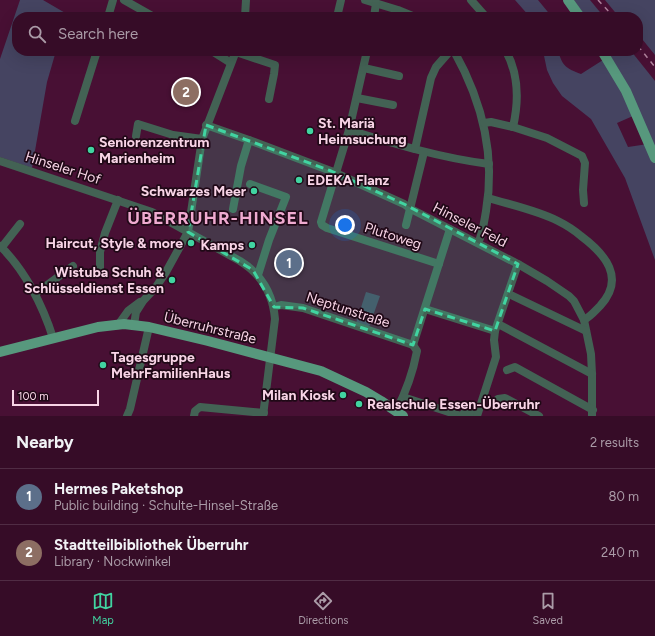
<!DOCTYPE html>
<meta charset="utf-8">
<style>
:root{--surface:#360c27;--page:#411a33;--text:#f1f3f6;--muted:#aa9ba7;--line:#502c44;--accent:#41d4a1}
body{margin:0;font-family:Figtree,sans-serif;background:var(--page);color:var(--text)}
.scale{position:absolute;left:12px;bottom:10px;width:87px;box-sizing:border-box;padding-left:4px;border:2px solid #f8d4e6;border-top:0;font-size:11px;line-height:14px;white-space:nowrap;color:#f8d4e6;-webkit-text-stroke:3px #200917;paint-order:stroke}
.you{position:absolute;left:345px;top:225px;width:14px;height:14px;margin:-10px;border:3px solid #fff;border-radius:50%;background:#1a73e8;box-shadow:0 0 0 6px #1a73e833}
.badge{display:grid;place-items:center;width:26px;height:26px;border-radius:50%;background:var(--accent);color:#fff;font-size:13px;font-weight:700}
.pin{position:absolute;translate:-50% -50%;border:2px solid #fff;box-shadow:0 1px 4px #0006}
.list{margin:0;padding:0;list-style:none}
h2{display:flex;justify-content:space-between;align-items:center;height:52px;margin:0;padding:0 16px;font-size:17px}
h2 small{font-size:13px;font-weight:400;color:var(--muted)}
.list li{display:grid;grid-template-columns:26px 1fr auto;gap:12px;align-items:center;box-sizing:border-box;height:56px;padding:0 16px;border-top:1px solid var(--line)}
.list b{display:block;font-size:15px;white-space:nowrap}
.list p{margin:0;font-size:13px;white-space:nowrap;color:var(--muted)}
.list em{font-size:13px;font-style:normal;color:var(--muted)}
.icon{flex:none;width:22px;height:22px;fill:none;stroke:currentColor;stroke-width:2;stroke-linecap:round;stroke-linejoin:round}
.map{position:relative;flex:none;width:655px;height:416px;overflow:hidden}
.search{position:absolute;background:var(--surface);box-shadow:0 4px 16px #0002;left:12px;right:12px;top:12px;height:44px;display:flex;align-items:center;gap:10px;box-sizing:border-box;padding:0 14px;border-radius:16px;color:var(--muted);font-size:15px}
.sheet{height:164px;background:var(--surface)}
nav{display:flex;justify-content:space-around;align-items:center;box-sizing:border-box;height:56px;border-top:1px solid var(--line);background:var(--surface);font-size:11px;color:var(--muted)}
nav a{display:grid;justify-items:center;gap:2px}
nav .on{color:var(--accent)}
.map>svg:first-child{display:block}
.green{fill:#454461}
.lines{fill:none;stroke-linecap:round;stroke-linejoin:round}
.minor{stroke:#436254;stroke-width:8}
.major{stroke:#57987d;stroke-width:10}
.rail{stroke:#b0839d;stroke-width:1.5;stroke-dasharray:5 5;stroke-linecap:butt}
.marked{fill:#41d4a1;fill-opacity:0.2;stroke:#41d4a1;stroke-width:3;stroke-dasharray:8 5;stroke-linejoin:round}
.poi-dot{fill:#41d4a1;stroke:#200917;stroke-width:1.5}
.labels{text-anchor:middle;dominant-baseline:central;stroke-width:3.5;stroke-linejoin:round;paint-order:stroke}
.poi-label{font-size:14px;font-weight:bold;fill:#f8d4e6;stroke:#200917;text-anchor:start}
.street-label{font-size:14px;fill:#f8d4e6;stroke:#200917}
.district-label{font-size:18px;font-weight:bold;letter-spacing:1px;fill:#efaad0;stroke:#200917}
</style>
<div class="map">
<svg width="655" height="416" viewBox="0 0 655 416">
<rect width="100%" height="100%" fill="#481034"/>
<g class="green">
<path d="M20,0H43L67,14V17H17V51H56L47,82L32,168L0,157V59Z"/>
<path d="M515,0H538L552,17H530Z"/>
<path d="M574,0H590L604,17H585Z"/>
<path d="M605,0H655V55L638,34V17H619Z"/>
<path d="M543,51H558C563,67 566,68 581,74L603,60L625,96L633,116L617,123L628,147L648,144L655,160V260L625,178L591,119L562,96L553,83L547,70Z"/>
<path d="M608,51H631L655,81V157Z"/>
<path d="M366,292L380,296L369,327L356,323Z"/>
</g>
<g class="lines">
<g class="minor">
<path d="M124,0L154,17"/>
<path d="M365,0L398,10L415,17"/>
<path d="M471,0L486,17"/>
<path d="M108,17L113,0"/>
<path d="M245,17L246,0"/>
<path d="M337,17L341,0"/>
<path d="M374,17L376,3"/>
<path d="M212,51L231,63"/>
<path d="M367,51L349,130L321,222L322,225L327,228L439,264"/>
<path d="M454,51C482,101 496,153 486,211C484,222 483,233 478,243"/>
<path d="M506,51C519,75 519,101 513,127"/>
<path d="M236,52L275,65L274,74L269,99"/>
<path d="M364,68L399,76"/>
<path d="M357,98L393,105"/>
<path d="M75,121L97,51"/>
<path d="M484,123L491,122L513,127L547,138L582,156L585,163L583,190L584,203"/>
<path d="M206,125L249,140L331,171L404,204L411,209L518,264L547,281L569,296L574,301L584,320L591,354L592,374V416"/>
<path d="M349,130C395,144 441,158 489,164"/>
<path d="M136,136L138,124L173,135L202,139"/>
<path d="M415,149L431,78L436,67L450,51"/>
<path d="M0,161L152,212L240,261C261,274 273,294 275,319L263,416"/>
<path d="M250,184L286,197L269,240L258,275"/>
<path d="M488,198C511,205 536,210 558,221C566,225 574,230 581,236C605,254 626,278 600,306C595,311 591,316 584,320"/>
<path d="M233,209L241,166L249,140"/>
<path d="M406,225L424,152"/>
<path d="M0,246C25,270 43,306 53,338"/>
<path d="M2,247L20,224"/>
<path d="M100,268V252L105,233L118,200"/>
<path d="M35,294L73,266"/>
<path d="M513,296L586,331"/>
<path d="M274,307L281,305L303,308L413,345L417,351C413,372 406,392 396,411"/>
<path d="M425,309L495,331"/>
<path d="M118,325L128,311L140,302"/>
<path d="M134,325L136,312L143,301L156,287L166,272L188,232L202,139L236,51"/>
<path d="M502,326L592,374"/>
<path d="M413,345L450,229"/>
<path d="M507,370L515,367L593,410"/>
<path d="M403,397L461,416"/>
<path d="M498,399L505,398L539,416"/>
<path d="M127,416L130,409L149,327"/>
<path d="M194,416L195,411L200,407L264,413"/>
<path d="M461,416L464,413H470L475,416"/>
<path d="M477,416L496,357L494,340L495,331L518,264"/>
</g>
<g class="major">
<path d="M568,0L580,17"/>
<path d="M602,51L626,91L655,158"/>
<path d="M0,352L98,327L124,324L149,327L208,341L321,371L366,392L381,401L403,416"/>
</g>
<g class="rail">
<path d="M598,0L614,17"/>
<path d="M638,46L655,67"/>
</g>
</g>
<path class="marked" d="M206,125L331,171L404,204L518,264L495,331L425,309L413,345L303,308L274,307L253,270L188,232Z"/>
<g class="poi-dot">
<circle cx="310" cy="131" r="4"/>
<circle cx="91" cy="150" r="4"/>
<circle cx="299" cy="180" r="4"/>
<circle cx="254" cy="191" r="4"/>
<circle cx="191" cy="243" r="4"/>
<circle cx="252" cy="245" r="4"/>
<circle cx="172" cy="280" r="4"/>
<circle cx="103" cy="365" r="4"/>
<circle cx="343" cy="395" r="4"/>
<circle cx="359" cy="404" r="4"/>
</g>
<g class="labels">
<g class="poi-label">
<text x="318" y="123">St. Mariä<tspan x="318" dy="16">Heimsuchung</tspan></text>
<text x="99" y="142">Seniorenzentrum<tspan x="99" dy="16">Marienheim</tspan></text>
<text x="307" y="180">EDEKA Flanz</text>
<text x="246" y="191" text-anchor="end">Schwarzes Meer</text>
<text x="183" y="243" text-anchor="end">Haircut, Style &amp; more</text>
<text x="244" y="245" text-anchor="end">Kamps</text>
<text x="164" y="272" text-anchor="end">Wistuba Schuh &amp;<tspan x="164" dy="16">Schlüsseldienst Essen</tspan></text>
<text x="111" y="357">Tagesgruppe<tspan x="111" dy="16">MehrFamilienHaus</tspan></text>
<text x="335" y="395" text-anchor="end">Milan Kiosk</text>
<text x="367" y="404">Realschule Essen-Überruhr</text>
</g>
<g class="street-label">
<text transform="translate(63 168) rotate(18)">Hinseler Hof</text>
<text transform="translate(470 225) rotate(27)">Hinseler Feld</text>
<text transform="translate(393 236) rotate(18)">Plutoweg</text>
<text transform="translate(348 310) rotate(18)">Neptunstraße</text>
<text transform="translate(210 328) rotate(14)">Überruhrstraße</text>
</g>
<g class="district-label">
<text x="218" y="218">ÜBERRUHR-HINSEL</text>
</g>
</g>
</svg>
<div class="scale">100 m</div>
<div class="you"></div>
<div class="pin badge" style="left:289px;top:263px;background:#5c6f8a">1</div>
<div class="pin badge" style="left:186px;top:92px;background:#8d6e63">2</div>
<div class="search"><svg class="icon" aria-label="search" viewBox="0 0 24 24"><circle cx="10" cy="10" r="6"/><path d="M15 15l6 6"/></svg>Search here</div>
</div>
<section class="sheet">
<h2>Nearby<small>2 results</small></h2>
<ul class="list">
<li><span class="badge" style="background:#5c6f8a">1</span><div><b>Hermes Paketshop</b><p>Public building · Schulte-Hinsel-Straße</p></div><em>80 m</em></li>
<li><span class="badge" style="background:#8d6e63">2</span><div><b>Stadtteilbibliothek Überruhr</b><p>Library · Nockwinkel</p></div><em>240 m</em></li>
</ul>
</section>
<nav>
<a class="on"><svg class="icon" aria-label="map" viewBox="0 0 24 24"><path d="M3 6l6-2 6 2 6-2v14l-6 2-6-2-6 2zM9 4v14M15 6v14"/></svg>Map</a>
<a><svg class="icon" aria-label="directions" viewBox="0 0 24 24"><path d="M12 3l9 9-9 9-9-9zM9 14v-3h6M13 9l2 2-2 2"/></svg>Directions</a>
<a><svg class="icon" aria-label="saved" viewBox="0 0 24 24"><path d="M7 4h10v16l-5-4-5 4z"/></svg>Saved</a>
</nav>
